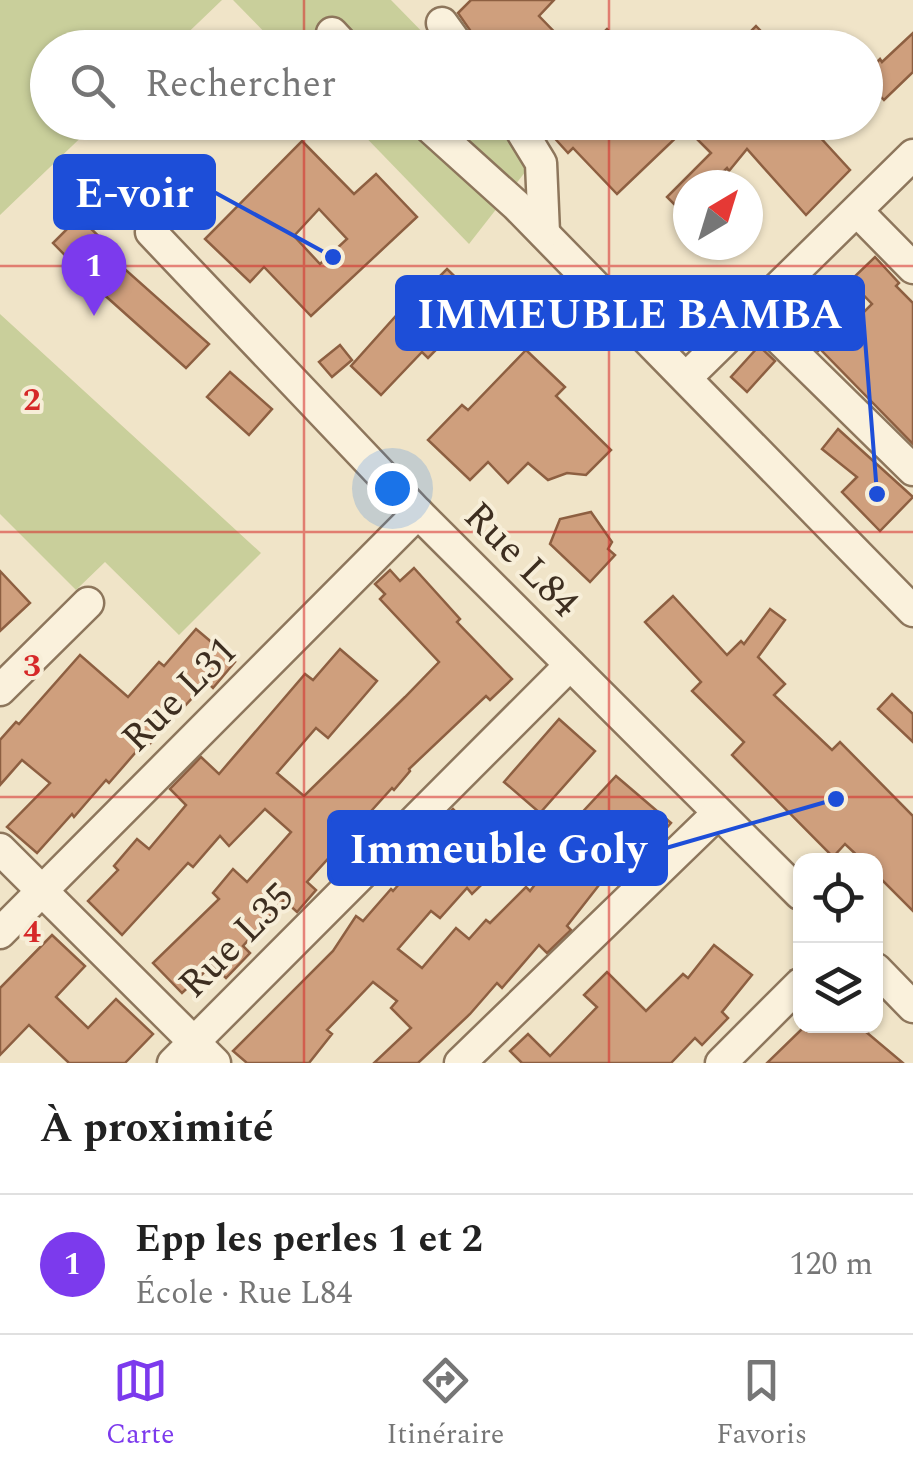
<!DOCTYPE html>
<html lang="fr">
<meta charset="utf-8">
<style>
:root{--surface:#fff;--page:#f2f2f2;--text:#222;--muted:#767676;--line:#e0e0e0;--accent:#7c3aed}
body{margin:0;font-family:Spectral,serif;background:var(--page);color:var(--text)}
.controls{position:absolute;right:30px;bottom:30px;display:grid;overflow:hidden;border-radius:20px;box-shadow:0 2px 8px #0004}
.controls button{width:90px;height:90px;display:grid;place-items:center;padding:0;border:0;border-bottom:2px solid var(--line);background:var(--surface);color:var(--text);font:50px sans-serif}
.compass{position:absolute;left:673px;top:170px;width:90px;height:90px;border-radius:50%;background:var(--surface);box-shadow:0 2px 8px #0004;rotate:38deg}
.you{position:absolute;left:392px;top:488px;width:35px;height:35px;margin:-25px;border:8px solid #fff;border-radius:50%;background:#1a73e8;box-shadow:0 0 0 15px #1a73e833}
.badge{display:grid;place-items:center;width:65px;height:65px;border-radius:50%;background:var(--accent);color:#fff;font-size:32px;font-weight:700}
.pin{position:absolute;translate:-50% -82px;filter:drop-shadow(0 2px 5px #0008)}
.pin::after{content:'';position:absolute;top:52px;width:35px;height:30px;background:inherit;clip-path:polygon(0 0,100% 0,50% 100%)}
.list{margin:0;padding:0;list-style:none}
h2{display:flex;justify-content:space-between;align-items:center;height:130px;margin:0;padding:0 40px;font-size:42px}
h2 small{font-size:32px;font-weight:400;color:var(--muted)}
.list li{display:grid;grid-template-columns:65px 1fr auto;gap:30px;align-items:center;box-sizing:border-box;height:140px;padding:0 40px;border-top:2px solid var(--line)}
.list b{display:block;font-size:38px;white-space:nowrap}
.list p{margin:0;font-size:32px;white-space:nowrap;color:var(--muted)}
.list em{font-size:32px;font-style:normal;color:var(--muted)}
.icon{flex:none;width:55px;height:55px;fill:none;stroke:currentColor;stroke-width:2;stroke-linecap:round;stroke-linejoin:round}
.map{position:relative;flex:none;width:913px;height:1063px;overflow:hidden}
.search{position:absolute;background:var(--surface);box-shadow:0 2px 8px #0004;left:30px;right:30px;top:30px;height:110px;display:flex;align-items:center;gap:25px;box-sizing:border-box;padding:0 35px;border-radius:55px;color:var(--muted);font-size:38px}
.sheet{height:270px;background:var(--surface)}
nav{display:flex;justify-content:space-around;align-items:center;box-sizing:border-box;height:140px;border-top:2px solid var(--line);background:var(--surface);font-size:28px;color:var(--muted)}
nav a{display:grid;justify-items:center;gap:5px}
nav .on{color:var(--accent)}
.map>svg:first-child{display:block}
.green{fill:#c9cf9b}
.building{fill:#cf9f7d;stroke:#8d5f41;stroke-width:2.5;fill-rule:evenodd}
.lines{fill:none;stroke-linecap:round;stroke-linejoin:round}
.minor-casing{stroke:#8d765c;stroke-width:35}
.minor{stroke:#faf1dc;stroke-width:30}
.grid{fill:none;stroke:#d62828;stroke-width:2.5;stroke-opacity:0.55}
.labels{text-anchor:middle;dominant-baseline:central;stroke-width:8;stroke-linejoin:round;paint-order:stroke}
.street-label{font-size:40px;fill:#3d2e20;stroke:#f7eed8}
.grid-label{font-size:32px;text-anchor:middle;font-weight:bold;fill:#d62828;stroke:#f7eed8;stroke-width:8;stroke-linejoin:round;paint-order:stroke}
.leader{fill:none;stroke:#1d4ed8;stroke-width:4}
.callout-dot{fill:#1d4ed8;stroke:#f7eed8;stroke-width:4}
.callout{fill:#1d4ed8;stroke:#1d4ed8;stroke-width:4}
.callout-label{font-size:42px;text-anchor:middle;font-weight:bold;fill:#fff}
</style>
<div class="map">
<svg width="913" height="1063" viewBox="0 0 913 1063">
<rect width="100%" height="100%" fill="#f0e4c8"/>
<g class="green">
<path d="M0,0H222L173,47L48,48V122L96,123L0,215Z"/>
<path d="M233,0H391L437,47H279Z"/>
<path d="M352,123H510L540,153L469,244Z"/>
<path d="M0,314L261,553L179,635L105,562L76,590L0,514Z"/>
</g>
<g class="building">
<path d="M471,0H554L539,16L570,48H498L489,39L481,46L458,13Z"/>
<path d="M756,26L777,48H750L742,40Z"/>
<path d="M607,29L625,48H588Z"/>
<path d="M913,33V72L884,100L866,81V73L880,59L882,62Z"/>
<path d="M540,122H806L850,170L806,215L747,149L729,171L727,168L710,185H688V218L667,197L711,153L686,128L617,194L573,148L568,153Z"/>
<path d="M302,141L354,194L376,174L417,217L311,316L264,267L250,282L205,239ZM319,209L347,239L320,264L294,236Z"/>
<path d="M79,217L123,260L119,264L209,344L186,368L100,291L53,243Z"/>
<path d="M875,257L899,283L896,286L913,303V444L820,349L818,351L798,331L822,309L844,332L872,304L850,281Z"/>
<path d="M447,269L482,303L428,358L422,352L381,395L351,366L428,280L432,284Z"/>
<path d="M340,345L352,360L332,377L319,362Z"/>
<path d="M759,346L775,361L747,392L731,377Z"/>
<path d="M526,350L565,387L556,396L611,450L586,475L567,473L548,480L528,463L508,483L488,462L470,480L428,440L462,405L468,410Z"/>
<path d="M230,372L272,409L249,435L207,397Z"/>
<path d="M838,429L913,497L880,531L842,492L857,477L822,449Z"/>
<path d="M591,512L612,542L608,549L615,555L590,582L550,544L560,519Z"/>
<path d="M414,568L460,619L457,622L512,679L490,700L486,696L409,769L410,771L394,790L392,788L307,882L316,890L297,912L284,900L243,946L250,953L226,978L212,965L182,993L153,963L219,899L213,893L233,869L247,882L291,832L265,809L229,846L220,836L193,867L188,863L122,935L88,901L118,870L114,866L137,839L149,849L186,805L170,789L201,757L219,774L305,674L313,680L340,649L377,681L328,738L316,728L277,773L304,796L405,697L439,662L380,599L385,594L375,584L390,570L400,581Z"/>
<path d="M0,571L30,603L0,631Z"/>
<path d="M673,596L727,655L741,641L744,644L770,609L785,620L758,657L785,684L774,695L832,750L840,742L913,816V911L876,874V860H862L845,844L833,857L732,755L744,742L692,691L701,682L645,622Z"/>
<path d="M196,629L235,662L213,688L207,682L146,748L142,745L109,783L106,780L74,817L72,814L37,853L7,827L50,783L22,760L0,785V740L16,722L19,724L80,655L128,697L159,662L164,666Z"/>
<path d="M892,694L913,714V742L878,709Z"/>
<path d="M559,719L595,751L540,813L504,782Z"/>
<path d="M616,776L671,823L621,881L610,871L567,926L571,930L547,953L539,945L502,988L497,983L470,1014L418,1063H374L411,1028L391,1008L397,1001L373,982L327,1030L332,1034L309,1063H247L233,1051L333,951L356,916L363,921L391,889L393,891L429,850L421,841L453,809L505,862L472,894L467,888L440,918L431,911L398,949L422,968L456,928L469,939L486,920L490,923L526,887L530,891L570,839L563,833Z"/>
<path d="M52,935L85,966L56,997L88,1028L116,999L153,1034L125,1063H69L29,1025L0,1055V988Z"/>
<path d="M714,945L752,975L722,1012L728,1018L702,1045L695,1038L671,1063H522L510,1051L528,1034L550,1056L597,1007L584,995L607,972L646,1011L683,974L688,978Z"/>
<path d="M805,1026H859L903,1063H767Z"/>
</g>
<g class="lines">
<g class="minor-casing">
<g id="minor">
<path d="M442,23L460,48"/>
<path d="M332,33L346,48"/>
<path d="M424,122L516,205L913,611"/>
<path d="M516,122L541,163L544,233"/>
<path d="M857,211L913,268"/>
<path d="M151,232L418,513L800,894"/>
<path d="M754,314L913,470"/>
<path d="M687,377L913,155"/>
<path d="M0,690L88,603"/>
<path d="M0,849L215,1063"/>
<path d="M0,933L418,513"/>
<path d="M876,969L913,1007"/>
<path d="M173,1063L570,665"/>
<path d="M460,1063L718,813"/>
<path d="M721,1063L800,984"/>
</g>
</g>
<use href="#minor" class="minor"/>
</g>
<path class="grid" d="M304,0V48M609,0V48M304,122V1063M609,122V1063M0,266H913M0,532H913M0,797H913"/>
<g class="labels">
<g class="street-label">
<text transform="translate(521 560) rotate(45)">Rue L84</text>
<text transform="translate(180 695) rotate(-45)">Rue L31</text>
<text transform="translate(237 941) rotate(-45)">Rue L35</text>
</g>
</g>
<g class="grid-label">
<text x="32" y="410">2</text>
<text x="32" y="676">3</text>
<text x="32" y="942">4</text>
</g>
<path class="leader" d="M333 257L214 192M877 494L863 313M836 799L666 848"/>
<g class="callout-dot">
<circle cx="333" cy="257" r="10"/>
<circle cx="877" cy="494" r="10"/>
<circle cx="836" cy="799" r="10"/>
</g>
<g class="callout">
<rect x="55" y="156" width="159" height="72" rx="10"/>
<rect x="397" y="277" width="466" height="72" rx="10"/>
<rect x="329" y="812" width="337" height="72" rx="10"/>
</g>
<g class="callout-label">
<text x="134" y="207">E-voir</text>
<text x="630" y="328">IMMEUBLE BAMBA</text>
<text x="498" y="863">Immeuble Goly</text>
</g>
</svg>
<div class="controls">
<button><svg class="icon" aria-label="locate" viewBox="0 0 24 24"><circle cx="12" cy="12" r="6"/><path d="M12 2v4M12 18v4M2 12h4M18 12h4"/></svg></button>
<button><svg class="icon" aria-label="layers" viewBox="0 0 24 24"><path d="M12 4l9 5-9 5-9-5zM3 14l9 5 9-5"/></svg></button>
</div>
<svg class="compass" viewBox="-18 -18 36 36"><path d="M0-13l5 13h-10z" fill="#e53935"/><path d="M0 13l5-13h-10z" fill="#767676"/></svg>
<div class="you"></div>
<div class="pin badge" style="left:94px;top:316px">1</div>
<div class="search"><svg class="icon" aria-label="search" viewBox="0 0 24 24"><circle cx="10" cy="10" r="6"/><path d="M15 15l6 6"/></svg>Rechercher</div>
</div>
<section class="sheet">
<h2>À proximité<small></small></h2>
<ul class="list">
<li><span class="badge">1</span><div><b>Epp les perles 1 et 2</b><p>École · Rue L84</p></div><em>120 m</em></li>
</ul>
</section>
<nav>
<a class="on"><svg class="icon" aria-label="map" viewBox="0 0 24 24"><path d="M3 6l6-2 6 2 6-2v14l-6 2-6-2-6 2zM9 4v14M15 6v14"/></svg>Carte</a>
<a><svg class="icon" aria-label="directions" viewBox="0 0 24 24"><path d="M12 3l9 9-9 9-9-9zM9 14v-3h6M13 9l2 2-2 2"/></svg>Itinéraire</a>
<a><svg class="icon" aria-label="saved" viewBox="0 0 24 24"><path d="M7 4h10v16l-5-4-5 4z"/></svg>Favoris</a>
</nav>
